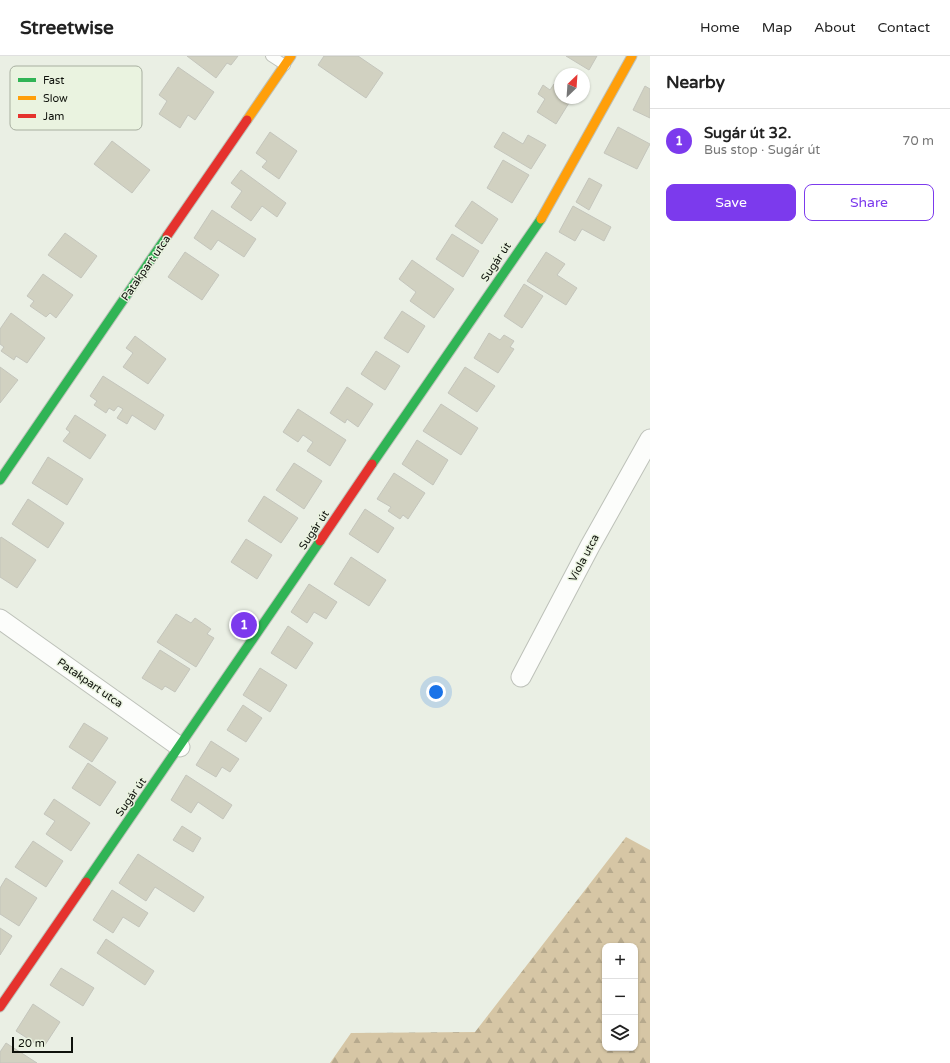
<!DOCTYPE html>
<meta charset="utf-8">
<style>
:root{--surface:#fff;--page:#f6f6f6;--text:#222;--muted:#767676;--line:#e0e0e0;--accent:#7c3aed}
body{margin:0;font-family:"Varela Round",sans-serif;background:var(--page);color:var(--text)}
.controls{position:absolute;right:12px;bottom:12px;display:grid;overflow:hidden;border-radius:8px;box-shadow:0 1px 3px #0004}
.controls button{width:36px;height:36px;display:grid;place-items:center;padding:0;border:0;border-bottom:1px solid var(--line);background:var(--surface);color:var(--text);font:20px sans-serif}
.compass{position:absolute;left:554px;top:12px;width:36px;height:36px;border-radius:50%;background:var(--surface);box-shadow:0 1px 3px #0004;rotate:25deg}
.scale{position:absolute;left:12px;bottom:10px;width:61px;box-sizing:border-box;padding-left:4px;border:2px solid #0e110b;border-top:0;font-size:11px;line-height:14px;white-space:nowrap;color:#0e110b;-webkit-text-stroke:3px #eaf3e0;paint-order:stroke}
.you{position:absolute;left:436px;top:636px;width:14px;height:14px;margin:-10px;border:3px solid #fff;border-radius:50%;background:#1a73e8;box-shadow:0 0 0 6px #1a73e833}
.badge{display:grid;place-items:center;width:26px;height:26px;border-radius:50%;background:var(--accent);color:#fff;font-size:13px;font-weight:700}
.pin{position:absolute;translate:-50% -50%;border:2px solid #fff;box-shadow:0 1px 4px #0006}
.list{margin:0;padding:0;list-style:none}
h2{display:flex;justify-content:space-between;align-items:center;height:52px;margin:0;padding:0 16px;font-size:17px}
h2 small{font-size:13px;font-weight:400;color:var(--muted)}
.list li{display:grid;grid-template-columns:26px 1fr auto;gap:12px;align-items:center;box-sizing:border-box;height:64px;padding:0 16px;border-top:1px solid var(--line)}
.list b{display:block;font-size:15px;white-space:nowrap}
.list p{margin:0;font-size:13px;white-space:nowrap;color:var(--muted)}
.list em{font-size:13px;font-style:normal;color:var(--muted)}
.actions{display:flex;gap:8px;padding:12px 16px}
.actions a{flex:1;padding:9px 0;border:1px solid var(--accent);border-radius:8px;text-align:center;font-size:14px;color:var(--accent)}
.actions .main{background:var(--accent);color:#fff}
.icon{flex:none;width:22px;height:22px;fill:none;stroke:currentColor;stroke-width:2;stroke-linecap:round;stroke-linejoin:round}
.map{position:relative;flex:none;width:650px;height:1007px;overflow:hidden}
header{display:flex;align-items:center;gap:24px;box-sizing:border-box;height:56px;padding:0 20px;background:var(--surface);border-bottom:1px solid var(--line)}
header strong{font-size:19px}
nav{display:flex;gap:22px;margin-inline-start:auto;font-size:14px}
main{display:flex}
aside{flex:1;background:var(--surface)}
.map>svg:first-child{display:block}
.forest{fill:url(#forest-firs);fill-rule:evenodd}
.building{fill:#d1d1c1;stroke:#c4c5bc}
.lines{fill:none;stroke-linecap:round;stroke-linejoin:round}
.lane-casing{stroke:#bdc1b9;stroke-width:12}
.street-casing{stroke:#bdc1b9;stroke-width:21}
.fast-casing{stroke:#bdc1b9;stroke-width:11}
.slow-casing{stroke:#bdc1b9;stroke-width:11}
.jam-casing{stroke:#bdc1b9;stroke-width:11}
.lane{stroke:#fcfdfb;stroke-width:10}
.street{stroke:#fcfdfb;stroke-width:19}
.fast{stroke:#30b455;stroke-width:9}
.slow{stroke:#ff9f0a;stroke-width:9}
.jam{stroke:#e5322d;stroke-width:9}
.labels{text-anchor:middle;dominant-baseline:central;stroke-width:3;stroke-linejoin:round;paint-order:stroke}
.street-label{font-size:11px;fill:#0e110b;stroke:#eaf3e0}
.key{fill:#eaf3e0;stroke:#a8afa0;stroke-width:1}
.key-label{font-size:11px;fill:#0e110b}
</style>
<header>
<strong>Streetwise</strong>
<nav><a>Home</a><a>Map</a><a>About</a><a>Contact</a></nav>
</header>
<main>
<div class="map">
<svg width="650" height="1007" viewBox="0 0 650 1007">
<defs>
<pattern id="forest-firs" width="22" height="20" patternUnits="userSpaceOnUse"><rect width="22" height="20" fill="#d6c6a5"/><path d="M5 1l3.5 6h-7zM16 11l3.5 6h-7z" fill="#b6a98d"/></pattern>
</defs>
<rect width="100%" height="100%" fill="#eaefe4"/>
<path class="forest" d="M626,781L650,794V1007H330L351,977L475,976ZM605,890H635V992H605Z"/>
<g class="building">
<path d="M187,0H238L231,9L227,7L216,22Z"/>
<path d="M324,0H358L383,17L366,42L318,9Z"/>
<path d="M566,0H597L589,14Z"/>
<path d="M178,11L214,36L195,64L188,59L180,72L159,58L167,45L159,39Z"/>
<path d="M554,28L560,32V42H572L556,68L537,56L545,43L538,38L543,29L550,34Z"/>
<path d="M645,30L650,33V62L633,54Z"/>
<path d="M618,71L650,88L637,113L604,97Z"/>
<path d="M270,76L297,95L279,123L262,111L267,105L256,97Z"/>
<path d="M503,76L523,88L528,79L546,89L531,113L494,91Z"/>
<path d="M112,85L150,114L132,137L94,108Z"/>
<path d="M503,104L529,119L512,147L487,132Z"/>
<path d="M241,114L286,147L277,161L262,150L251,165L231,151L242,135L231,127Z"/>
<path d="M589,122L602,129L589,154L576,146Z"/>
<path d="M472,145L498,163L482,188L455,170Z"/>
<path d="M573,150L611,171L604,185L582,173L575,185L559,176Z"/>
<path d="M212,154L256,183L244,201L218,184L211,194L194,182Z"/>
<path d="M65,177L97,200L81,222L48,199Z"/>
<path d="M452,178L479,195L463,221L436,203Z"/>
<path d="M185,196L219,219L202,244L168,221Z"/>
<path d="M546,196L565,208L557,219L577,232L566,249L527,225Z"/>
<path d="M412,204L454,233L434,262L410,245L416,236L399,223Z"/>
<path d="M43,218L73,239L56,262L50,257L46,261L30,250L34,245L27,240Z"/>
<path d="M524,228L543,240L522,272L504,260Z"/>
<path d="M402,255L425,270L408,297L384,282Z"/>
<path d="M11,257L45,282L27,307L16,300L14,304L1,295L4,291L0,288V273Z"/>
<path d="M489,277L500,284L504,279L514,285L510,291L514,293L498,317L474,302Z"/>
<path d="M135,280L166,303L148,328L123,311L133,297L126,292Z"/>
<path d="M376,295L400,310L385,334L361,318Z"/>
<path d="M0,311L18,324L0,347Z"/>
<path d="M465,311L495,330L477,356L448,337Z"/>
<path d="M103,320L164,359L155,374L132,359L127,368L117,362L123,353L118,350L114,355L109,352L106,357L94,349L97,345L90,340Z"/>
<path d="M347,331L373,348L358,371L347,363L345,367L330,357Z"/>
<path d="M441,348L478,372L461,399L423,375Z"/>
<path d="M298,353L346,384L330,410L307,395L313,386L303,379L298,386L283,376Z"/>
<path d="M75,359L106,379L90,403L63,385L70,376L66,373Z"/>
<path d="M417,384L448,404L433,429L402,408Z"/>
<path d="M48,401L83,423L67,449L32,427Z"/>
<path d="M294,407L322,425L304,453L276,434Z"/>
<path d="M394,417L425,437L408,463L403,459L400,463L388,455L391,451L377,443Z"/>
<path d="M264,440L298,462L281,487L248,465Z"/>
<path d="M28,443L64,467L48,492L12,468Z"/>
<path d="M365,453L394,472L378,497L349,478Z"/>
<path d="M1,481L36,504L17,532L0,521V483Z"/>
<path d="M246,483L272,499L257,523L231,506Z"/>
<path d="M351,501L386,524L369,550L334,528Z"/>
<path d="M309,528L337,546L326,563L314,556L307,567L291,556Z"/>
<path d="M176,558L191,567L195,562L211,573L207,578L214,582L196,611L157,586Z"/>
<path d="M288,570L313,587L296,613L271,597Z"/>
<path d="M160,594L190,613L175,636L165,630L162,634L142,622Z"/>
<path d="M260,612L287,629L270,656L243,639Z"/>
<path d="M243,649L262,662L246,686L227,674Z"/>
<path d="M84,667L108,682L92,706L69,691Z"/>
<path d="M211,685L239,703L230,716L222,711L216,721L196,709Z"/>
<path d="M88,707L116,726L100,750L72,732Z"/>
<path d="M186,719L232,749L223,763L198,746L191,757L171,744Z"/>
<path d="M54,743L90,767L71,795L46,778L55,765L44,758Z"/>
<path d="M182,770L201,782L193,796L173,784Z"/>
<path d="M33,785L63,805L46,831L15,811Z"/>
<path d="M138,798L204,841L194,856L155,831L146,845L119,827Z"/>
<path d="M6,822L37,842L19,870L0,858V832Z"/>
<path d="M112,834L148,857L139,871L123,861L113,877L93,864Z"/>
<path d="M0,872L12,880L0,899Z"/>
<path d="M106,883L154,915L145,929L97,897Z"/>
<path d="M61,912L94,932L83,950L50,929Z"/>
<path d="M33,948L60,966L43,992L16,975Z"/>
<path d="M6,987L37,1007H0V996Z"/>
</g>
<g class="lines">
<g class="lane-casing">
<path id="lane" d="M271,0L285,9"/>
</g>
<g class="street-casing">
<g id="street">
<path d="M0,563L180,691"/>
<path d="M521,621L590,490L650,383"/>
</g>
</g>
<g class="fast-casing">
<g id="fast">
<path d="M372,408L541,163"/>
<path d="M0,424L167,180"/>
<path d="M86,826L320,485"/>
</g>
</g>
<g class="slow-casing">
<g id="slow">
<path d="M247,64L291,0"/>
<path d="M541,163L632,0"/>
</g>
</g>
<g class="jam-casing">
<g id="jam">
<path d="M167,180L247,64"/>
<path d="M320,485L372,408"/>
<path d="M0,951L86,826"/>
</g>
</g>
<use href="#lane" class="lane"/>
<use href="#street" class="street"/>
<use href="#fast" class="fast"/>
<use href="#slow" class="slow"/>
<use href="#jam" class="jam"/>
</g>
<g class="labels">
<g class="street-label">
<text transform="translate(496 206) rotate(-56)">Sugár út</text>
<text transform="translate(146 212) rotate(-55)">Patakpart utca</text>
<text transform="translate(314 474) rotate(-56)">Sugár út</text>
<text transform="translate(584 502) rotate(-62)">Viola utca</text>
<text transform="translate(90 627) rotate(35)">Patakpart utca</text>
<text transform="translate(131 741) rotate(-55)">Sugár út</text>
</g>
</g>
<rect x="10" y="10" width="132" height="64" rx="6" class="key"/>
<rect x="18" y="22" width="18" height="4" fill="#30b455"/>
<rect x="18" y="40" width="18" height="4" fill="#ff9f0a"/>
<rect x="18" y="58" width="18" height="4" fill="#e5322d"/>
<g class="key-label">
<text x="43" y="28">Fast</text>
<text x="43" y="46">Slow</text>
<text x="43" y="64">Jam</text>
</g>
</svg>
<div class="controls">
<button>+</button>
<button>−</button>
<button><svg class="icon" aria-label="layers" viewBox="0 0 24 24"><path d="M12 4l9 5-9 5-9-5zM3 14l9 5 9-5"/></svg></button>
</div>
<svg class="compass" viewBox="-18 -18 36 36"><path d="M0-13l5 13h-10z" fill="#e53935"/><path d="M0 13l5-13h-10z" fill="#767676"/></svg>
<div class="scale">20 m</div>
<div class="you"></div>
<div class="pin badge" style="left:244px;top:569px">1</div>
</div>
<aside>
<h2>Nearby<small></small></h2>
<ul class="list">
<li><span class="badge">1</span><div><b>Sugár út 32.</b><p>Bus stop · Sugár út</p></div><em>70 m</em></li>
</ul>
<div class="actions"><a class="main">Save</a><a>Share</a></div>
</aside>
</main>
